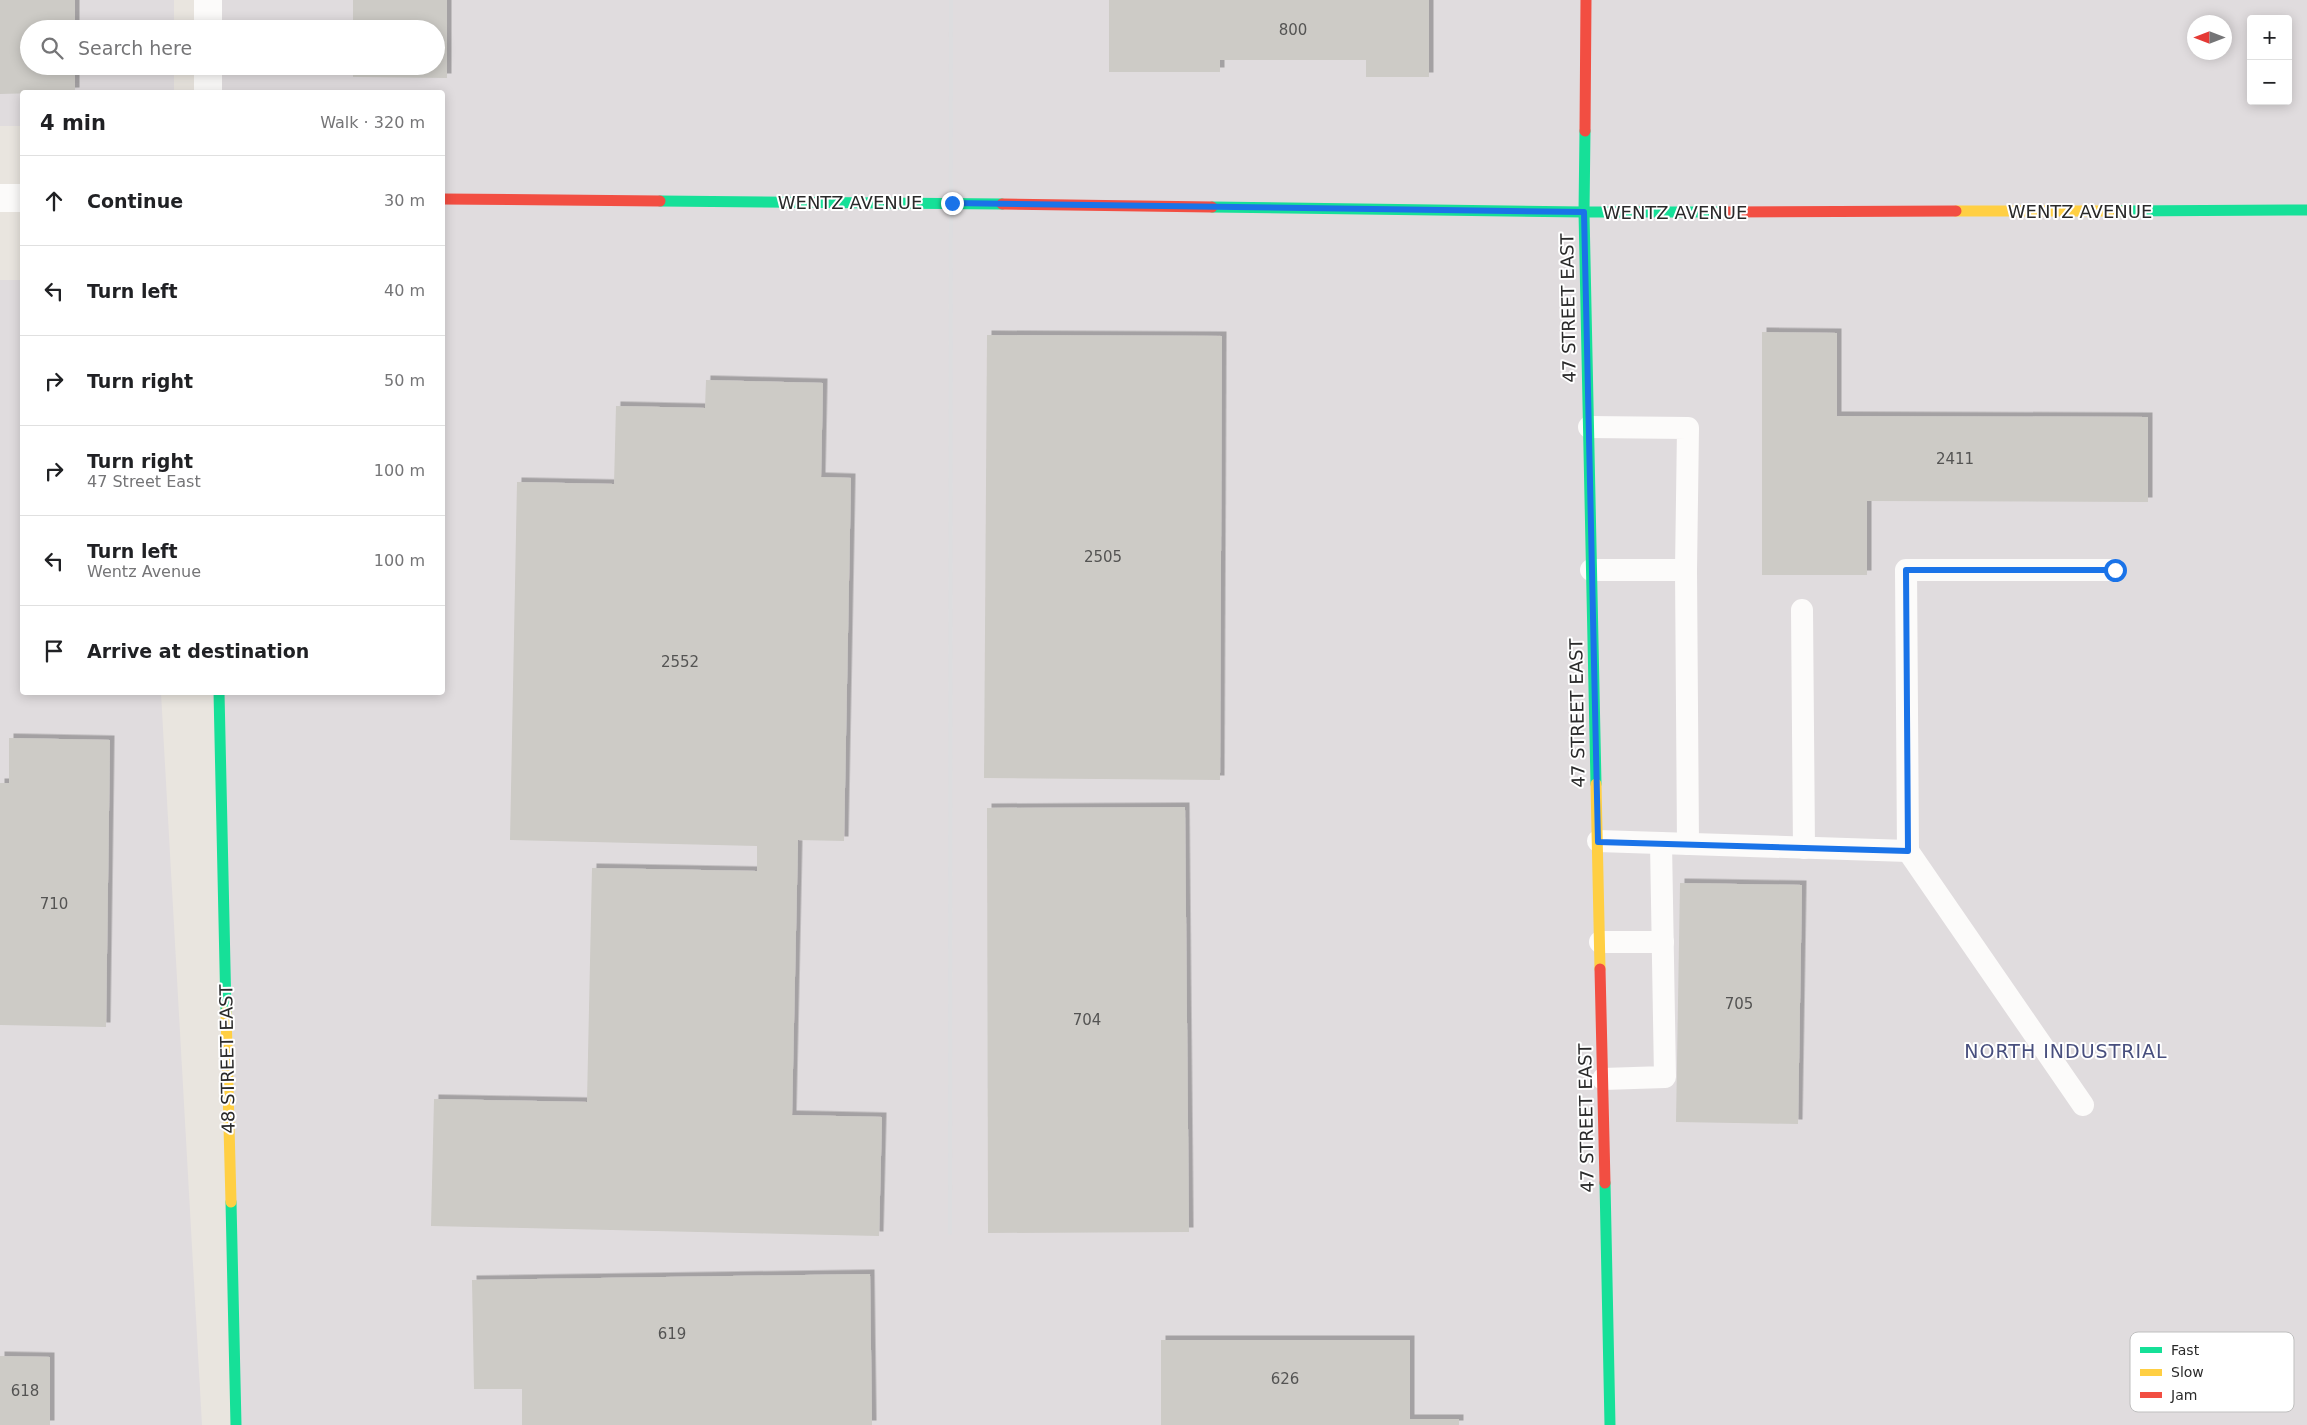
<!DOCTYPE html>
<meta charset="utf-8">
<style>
:root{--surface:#fff;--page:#f2f2f2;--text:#202124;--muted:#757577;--line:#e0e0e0}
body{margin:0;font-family:"DejaVu Sans",sans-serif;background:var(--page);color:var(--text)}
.controls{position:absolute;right:15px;top:15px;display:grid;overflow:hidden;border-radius:5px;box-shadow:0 2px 12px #0003}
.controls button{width:45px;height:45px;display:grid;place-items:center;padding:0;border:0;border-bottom:1px solid var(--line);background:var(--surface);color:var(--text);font:25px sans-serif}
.compass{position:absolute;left:2187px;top:15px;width:45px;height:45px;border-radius:50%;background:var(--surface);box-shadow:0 2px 12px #0003;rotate:270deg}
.stop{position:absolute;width:15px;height:15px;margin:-11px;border:4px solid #1a73e8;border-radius:50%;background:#fff}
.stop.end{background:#1a73e8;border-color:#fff;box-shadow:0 1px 5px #0008}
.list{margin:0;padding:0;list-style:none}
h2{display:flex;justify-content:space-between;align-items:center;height:65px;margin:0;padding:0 20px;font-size:21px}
h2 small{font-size:16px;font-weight:400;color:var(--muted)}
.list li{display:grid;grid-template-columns:32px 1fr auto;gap:15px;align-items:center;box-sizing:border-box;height:90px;padding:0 20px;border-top:1px solid var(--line)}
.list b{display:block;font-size:19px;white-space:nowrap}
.list p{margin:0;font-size:16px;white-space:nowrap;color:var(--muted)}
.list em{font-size:16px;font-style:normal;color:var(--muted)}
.icon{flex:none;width:28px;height:28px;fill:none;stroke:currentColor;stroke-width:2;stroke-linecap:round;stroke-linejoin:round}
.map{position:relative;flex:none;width:2307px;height:1425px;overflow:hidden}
.search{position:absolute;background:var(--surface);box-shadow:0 2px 12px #0003;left:20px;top:20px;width:425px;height:55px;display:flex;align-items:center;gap:12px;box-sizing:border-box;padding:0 18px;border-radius:28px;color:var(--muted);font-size:19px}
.panel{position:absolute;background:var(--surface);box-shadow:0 2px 12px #0003;left:20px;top:90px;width:425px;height:605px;border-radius:5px}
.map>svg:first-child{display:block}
.industrial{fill:#e0dcde;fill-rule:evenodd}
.building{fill:#cdcbc6;filter:url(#shadow)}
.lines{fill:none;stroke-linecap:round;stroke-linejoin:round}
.lane{stroke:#fcfbfa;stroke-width:22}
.street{stroke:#fcfbfa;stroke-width:28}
.fast{stroke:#16e098;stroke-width:11}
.slow{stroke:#ffcf43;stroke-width:11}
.jam{stroke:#f24e42;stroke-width:11}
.rail{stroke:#dddddf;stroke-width:4}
.route{stroke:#1a73e8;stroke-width:6}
.labels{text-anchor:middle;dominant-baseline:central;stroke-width:4;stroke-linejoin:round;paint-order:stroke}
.number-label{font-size:15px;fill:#545453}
.street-label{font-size:18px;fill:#2a2a2a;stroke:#fff}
.neighbourhood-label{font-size:19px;letter-spacing:1px;fill:#484f7e;stroke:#fff}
.key{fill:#fff;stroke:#bfbfbf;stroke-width:1}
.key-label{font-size:14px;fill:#2a2a2a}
</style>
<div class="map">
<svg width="2307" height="1425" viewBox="0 0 2307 1425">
<defs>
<filter id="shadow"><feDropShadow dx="4.5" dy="-4.5" stdDeviation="0" flood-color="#0004"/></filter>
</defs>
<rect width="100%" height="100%" fill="#e9e5df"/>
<g class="industrial">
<path d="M0,0H174V29H29V66H174V92H22V126H0Z"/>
<path d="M208,0H2307V1425H236L219,693L442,692V92H208V66H436V29H208ZM2251,19H2288V101H2251ZM2194,22H2224V52H2194Z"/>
<path d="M0,280H22V692L161,693L202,1425H0Z"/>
</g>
<g class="building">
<path d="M0,0H75V29H29V66H75V92L0,94Z"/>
<path d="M353,0H447V78L353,77V66H436V29H353Z"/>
<path d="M1109,0H1429V77H1366V60H1220V72H1109Z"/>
<path d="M1762,332L1837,333V416L2148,417V502L1867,501V575H1762Z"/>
<path d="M987,335L1222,336L1220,780L984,778Z"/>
<path d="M706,380L823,383L821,477L851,478L844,841L798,840L792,1115L882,1117L879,1236L431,1226L434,1099L587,1102L592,868L757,871V846L510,840L517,482L614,484L616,406L705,408Z"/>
<path d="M9,738L110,740L106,1027L0,1025V783H9Z"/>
<path d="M1185,807L1189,1232L988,1233L987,808Z"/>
<path d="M1680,883L1802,885L1798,1124L1676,1122Z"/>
<path d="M870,1274L872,1425H522V1389H474L472,1280Z"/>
<path d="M1161,1340H1410V1419H1459V1425H1161Z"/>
<path d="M0,1356L50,1357V1425H0Z"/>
</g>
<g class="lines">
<g class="lane">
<path d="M1589,427L1688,428L1686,570L1688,844"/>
<path d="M1591,570H1686"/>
<path d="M1802,610L1804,848"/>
<path d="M1598,841L1908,851L1906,570H2115"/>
<path d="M1908,851L2083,1105"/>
<path d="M1600,942H1663"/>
<path d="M1603,1079L1665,1077L1661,843"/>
</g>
<g class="street">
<path d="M208,29V0"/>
<path d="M208,92V66"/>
<path d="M0,198H22"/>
</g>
<g class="fast">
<path d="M1585,131L1584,212L1596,784"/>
<path d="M660,201L1002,204"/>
<path d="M1212,207L1584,212H1727"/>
<path d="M2119,211L2307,210"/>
<path d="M219,692L226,1012"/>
<path d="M1605,1183L1610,1425"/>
<path d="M231,1202L236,1425"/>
</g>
<g class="slow">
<path d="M1956,211H2119"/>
<path d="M1596,784L1600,969"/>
<path d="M226,1012L231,1202"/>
</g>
<g class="jam">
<path d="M1585,131L1586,0"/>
<path d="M442,199L660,201"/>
<path d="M1002,204L1212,207"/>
<path d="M1727,212L1956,211"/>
<path d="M1600,969L1605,1183"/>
</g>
<path class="rail" d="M950,1233L951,0"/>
</g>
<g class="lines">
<path class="route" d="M952,203L1584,212L1598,842L1908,851L1906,570H2115"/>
</g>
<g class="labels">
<g class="number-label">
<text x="1293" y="30">800</text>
<text x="1955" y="459">2411</text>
<text x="1103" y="557">2505</text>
<text x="680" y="662">2552</text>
<text x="54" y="904">710</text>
<text x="1739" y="1004">705</text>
<text x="1087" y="1020">704</text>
<text x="672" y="1334">619</text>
<text x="1285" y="1379">626</text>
<text x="25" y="1391">618</text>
</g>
<g class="street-label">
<text x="850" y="202">WENTZ AVENUE</text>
<text x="2080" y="211">WENTZ AVENUE</text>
<text x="1675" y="212">WENTZ AVENUE</text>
<text transform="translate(1568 308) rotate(-91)">47 STREET EAST</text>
<text transform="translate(1577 713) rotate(-91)">47 STREET EAST</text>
<text transform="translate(227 1059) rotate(-91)">48 STREET EAST</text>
<text transform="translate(1586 1118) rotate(-91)">47 STREET EAST</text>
</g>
<g class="neighbourhood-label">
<text x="2066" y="1051">NORTH INDUSTRIAL</text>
</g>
</g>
<rect x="2130" y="1332" width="164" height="80" rx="8" class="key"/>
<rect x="2140" y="1347" width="22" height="6" fill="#16e098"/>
<rect x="2140" y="1369" width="22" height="7" fill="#ffcf43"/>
<rect x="2140" y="1392" width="22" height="6" fill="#f24e42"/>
<g class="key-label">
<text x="2171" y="1355">Fast</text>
<text x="2171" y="1377">Slow</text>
<text x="2171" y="1400">Jam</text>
</g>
</svg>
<div class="controls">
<button>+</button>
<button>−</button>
</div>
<svg class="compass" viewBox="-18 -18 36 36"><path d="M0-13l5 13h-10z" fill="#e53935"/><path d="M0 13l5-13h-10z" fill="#757577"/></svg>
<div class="stop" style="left:2115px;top:570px"></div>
<div class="stop end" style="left:952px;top:203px"></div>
<div class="search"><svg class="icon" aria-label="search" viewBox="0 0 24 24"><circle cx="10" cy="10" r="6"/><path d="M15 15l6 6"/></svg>Search here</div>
<section class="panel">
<h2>4 min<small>Walk · 320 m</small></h2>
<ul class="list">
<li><svg class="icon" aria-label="ahead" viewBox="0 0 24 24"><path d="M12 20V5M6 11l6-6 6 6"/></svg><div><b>Continue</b></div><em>30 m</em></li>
<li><svg class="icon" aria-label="left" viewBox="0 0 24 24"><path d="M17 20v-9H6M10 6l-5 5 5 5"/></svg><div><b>Turn left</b></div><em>40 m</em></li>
<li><svg class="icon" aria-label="right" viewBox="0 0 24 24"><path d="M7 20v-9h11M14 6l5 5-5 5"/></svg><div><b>Turn right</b></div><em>50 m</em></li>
<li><svg class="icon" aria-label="right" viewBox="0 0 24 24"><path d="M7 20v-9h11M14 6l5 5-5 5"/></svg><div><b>Turn right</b><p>47 Street East</p></div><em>100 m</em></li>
<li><svg class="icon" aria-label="left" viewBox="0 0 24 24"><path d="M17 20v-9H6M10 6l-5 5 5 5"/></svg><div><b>Turn left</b><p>Wentz Avenue</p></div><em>100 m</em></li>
<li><svg class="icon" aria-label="arrive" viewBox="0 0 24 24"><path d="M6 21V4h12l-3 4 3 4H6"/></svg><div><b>Arrive at destination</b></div></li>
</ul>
</section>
</div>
